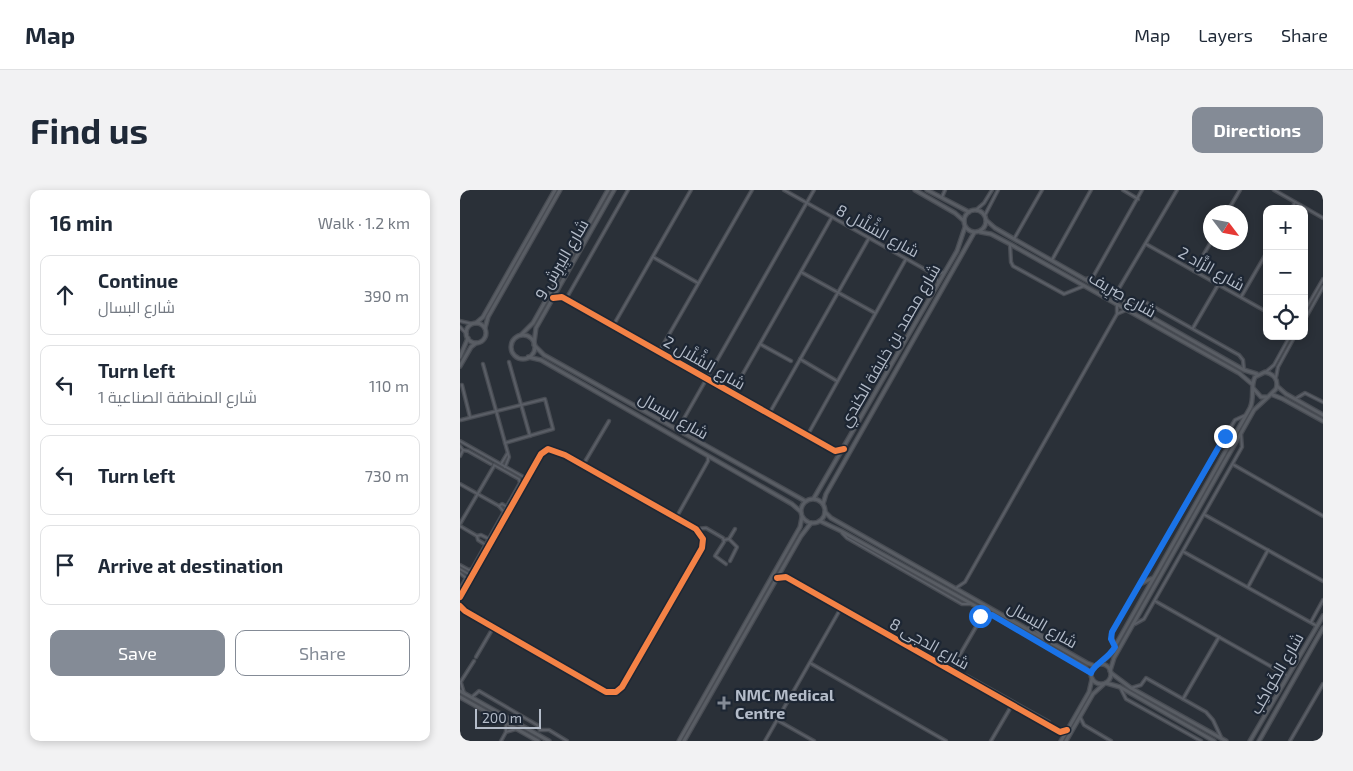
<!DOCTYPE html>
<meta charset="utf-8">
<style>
:root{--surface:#fff;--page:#f2f2f3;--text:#1f2937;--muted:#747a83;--line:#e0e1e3;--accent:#848b96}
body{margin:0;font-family:"Exo 2",Cairo,sans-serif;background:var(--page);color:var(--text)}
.controls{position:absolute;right:15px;top:15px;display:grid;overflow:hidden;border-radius:10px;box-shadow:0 2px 8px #0003}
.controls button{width:45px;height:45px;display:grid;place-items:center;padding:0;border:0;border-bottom:1px solid var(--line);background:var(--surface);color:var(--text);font:25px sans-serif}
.compass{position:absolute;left:743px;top:15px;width:45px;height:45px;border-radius:50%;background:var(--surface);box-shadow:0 2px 8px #0003;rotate:122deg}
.scale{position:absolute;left:15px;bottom:12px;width:66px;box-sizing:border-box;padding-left:5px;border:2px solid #b4bcc9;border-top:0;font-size:14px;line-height:18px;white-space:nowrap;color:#b4bcc9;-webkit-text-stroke:4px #1d2633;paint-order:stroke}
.stop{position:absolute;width:15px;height:15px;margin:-11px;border:4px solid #1a73e8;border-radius:50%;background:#fff}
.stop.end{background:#1a73e8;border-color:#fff;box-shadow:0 1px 5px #0008}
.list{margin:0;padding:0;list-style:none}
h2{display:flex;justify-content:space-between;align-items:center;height:65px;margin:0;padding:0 20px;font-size:21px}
h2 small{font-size:16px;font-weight:400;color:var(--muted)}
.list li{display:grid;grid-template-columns:32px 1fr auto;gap:15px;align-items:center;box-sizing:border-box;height:80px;margin:0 10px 10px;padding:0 10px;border:1px solid var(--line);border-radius:10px}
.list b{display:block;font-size:19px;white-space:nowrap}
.list p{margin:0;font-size:16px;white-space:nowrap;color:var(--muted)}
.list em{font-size:16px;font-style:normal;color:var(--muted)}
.actions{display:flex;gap:10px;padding:15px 20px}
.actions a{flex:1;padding:11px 0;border:1px solid var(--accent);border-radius:10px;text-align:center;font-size:18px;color:var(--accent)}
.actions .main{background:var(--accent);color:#fff}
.icon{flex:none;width:28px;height:28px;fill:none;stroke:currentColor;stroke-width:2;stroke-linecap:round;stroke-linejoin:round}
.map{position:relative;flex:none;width:863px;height:551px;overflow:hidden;border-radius:10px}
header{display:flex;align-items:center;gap:30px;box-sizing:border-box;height:70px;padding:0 25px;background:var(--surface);border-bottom:1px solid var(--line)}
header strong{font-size:24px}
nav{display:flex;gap:28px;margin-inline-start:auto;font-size:18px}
.intro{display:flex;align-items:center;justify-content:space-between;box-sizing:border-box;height:120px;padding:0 30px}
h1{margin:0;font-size:35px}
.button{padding:12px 22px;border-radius:10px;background:var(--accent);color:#fff;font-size:18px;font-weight:700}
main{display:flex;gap:30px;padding:0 30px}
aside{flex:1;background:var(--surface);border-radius:10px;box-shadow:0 2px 8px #0003}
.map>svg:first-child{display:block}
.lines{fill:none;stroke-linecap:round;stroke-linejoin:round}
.street-casing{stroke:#484c53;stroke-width:4.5}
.secondary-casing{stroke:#484c53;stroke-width:5.5}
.street{stroke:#5a5e66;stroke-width:2}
.secondary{stroke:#595d64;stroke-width:3}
.cycleway-casing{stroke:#1d2633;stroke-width:9}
.cycleway{stroke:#f48246;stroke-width:6}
.route{stroke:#1a73e8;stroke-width:6}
.poi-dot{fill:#848b96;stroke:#1d2633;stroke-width:2}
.labels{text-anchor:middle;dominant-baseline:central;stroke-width:4.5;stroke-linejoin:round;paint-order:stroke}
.street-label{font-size:16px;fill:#b4bcc9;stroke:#1d2633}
.poi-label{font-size:16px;font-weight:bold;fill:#b4bcc9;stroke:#1d2633;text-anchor:start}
</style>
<header>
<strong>Map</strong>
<nav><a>Map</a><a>Layers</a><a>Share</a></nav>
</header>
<div class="intro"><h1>Find us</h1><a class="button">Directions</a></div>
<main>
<aside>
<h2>16 min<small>Walk · 1.2 km</small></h2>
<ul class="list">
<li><svg class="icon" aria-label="ahead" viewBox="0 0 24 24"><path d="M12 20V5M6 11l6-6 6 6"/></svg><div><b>Continue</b><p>شارع البسال</p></div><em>390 m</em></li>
<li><svg class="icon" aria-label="left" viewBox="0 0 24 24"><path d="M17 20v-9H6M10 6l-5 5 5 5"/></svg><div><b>Turn left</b><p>شارع المنطقة الصناعية 1</p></div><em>110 m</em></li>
<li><svg class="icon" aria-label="left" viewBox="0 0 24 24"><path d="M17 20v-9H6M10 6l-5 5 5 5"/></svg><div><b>Turn left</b></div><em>730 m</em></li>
<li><svg class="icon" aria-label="arrive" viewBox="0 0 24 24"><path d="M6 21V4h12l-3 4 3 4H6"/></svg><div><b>Arrive at destination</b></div></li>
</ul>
<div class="actions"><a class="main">Save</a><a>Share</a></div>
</aside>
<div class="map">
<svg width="863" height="551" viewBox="0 0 863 551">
<rect width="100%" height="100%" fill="#2a3038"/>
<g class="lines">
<g class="street-casing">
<g id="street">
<path d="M324,0L475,85L478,91"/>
<path d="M663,0L678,9"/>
<path d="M814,0L863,28"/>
<path d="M482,7L485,0"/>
<path d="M832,19L835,12"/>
<path d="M516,20L524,13L532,0"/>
<path d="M767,22L780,0"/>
<path d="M525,25L538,0"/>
<path d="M554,49L582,0"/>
<path d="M550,54L551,72L553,76L604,104L624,96"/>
<path d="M686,54L807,122"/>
<path d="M193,67L238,93"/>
<path d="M592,70L631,0"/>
<path d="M734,81L751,52"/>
<path d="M341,82L415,123"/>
<path d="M475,85L484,82"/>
<path d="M626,89L633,87L682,0"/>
<path d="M653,104L658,100L717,0"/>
<path d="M781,107L807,62"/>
<path d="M93,108L102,107L347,246L375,261H380"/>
<path d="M106,109L168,0"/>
<path d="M672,115L685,112L779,165L783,170L784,180"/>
<path d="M844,122L863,89"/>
<path d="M657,124L666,120"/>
<path d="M0,131L13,134"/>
<path d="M844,131L863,97"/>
<path d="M153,136L231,0"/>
<path d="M0,137L7,144"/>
<path d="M733,138L758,95"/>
<path d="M300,154L331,171"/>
<path d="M199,162L292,0"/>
<path d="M340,169L377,191"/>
<path d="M49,172L70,246"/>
<path d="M23,174L49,267L45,277"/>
<path d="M807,181L814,175L830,146"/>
<path d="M816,187L818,177L835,146"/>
<path d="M2,195L10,227"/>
<path d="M272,203L372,27"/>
<path d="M835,209L845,203L863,212"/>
<path d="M309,224L409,48"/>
<path d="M1,230L85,209L93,239L45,253"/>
<path d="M218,239L354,0"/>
<path d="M347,246L446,69"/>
<path d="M0,251L67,289"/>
<path d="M0,256L3,260L8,261L31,274"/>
<path d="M0,266L3,260"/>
<path d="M41,274L47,264"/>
<path d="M123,275L149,231"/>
<path d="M774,275L863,326"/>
<path d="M0,294L39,316"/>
<path d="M44,322L39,316L42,314L47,317"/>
<path d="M745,325L863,391"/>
<path d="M216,328L248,271V267"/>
<path d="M0,334L34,276"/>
<path d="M0,336L17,346"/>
<path d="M236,339L246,338L263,348L264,352L255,366L266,374"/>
<path d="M382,343L387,348L502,414H510"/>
<path d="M269,349L277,357L270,371"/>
<path d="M264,350L269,349L275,339"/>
<path d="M26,355L18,350L17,346L21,345L29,349"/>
<path d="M724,362L857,436"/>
<path d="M0,375L9,380L12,379L60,293L59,289L34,275"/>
<path d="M0,379L12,386"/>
<path d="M0,383L6,388L0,399"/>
<path d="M319,387H326L336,392L600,542L605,541"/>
<path d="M788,397L808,360"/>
<path d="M496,398L505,392L657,124V115"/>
<path d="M0,407L81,264L88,259L105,265L236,339L243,349L242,358L162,497L156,502H146L5,421L0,416"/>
<path d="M695,411L828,486"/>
<path d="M518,418L520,430"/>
<path d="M851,432L863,410"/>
<path d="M675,434L684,429L782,257L781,244"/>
<path d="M655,456L651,444L775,230L786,225"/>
<path d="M16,467L33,438"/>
<path d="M350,473L486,551"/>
<path d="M491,480L520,430L532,425"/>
<path d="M502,485L507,486L589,532L591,537"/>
<path d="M0,493L14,471"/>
<path d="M1,493L4,503"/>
<path d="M660,497L666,509L741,551"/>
<path d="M671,498L681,495L686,488L746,522L753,530L761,547"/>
<path d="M12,507L19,501L77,535L80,540"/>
<path d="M723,509L759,447"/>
<path d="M620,527L624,535L651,551"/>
<path d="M317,530L354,551"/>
<path d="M80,540H89L107,551"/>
<path d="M46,542L56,539"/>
<path d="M41,551L46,542V533"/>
<path d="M305,551L381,418"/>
<path d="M531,551L552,515"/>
<path d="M830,551L863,494"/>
</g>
</g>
<g class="secondary-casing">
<g id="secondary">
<path d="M455,0L495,23L504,31"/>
<path d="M467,0L509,22"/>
<circle cx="515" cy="31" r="11"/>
<path d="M526,30L535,38L554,49L784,180L797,184"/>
<path d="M520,42L531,44L550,54L779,183L792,194"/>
<path d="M16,133L23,127L95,0"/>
<circle cx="16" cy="143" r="10"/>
<path d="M25,138L28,127L100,0"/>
<path d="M61,145L73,133L148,0"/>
<circle cx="63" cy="157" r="12"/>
<path d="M74,153L76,138L154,0"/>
<path d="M74,155L84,165L345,311"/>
<path d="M0,167L8,148"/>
<path d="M68,167L81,170L332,314L340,321"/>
<path d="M0,176L11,157L16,153"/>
<path d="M817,196L826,204L863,225"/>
<path d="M813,205L823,209L863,231"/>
<path d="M354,308L497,61L505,37"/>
<circle cx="353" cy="321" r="12"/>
<path d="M363,314L366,304L514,43"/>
<path d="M365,322L371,328L627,473L635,476"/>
<path d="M360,331L381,341L625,477L631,483"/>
<path d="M680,394L693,388"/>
<path d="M568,439L576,436L577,441L582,446"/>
<circle cx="641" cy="484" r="10"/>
<path d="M638,475L650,465L790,218C795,207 790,197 795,187L805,182C814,184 819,190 816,199L808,207H801L793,198"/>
<path d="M650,481L654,468L794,220L807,208"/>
<path d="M651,483L671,498L766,551"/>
<path d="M646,493L660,497L754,551"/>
<path d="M0,501L89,551"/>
<path d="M0,507L78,551"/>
<path d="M219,551L340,337L342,327"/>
<path d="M224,551L341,346L351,333"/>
<path d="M601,551L629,502L632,489"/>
<path d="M606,551L633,504L644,494"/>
<path d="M790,551L863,426"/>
<path d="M799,551L863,438"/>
</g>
</g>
<use href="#street" class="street"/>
<use href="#secondary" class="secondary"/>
<g class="cycleway-casing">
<g id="cycleway">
<path d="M93,108L102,107L375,261L384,259"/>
<path d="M317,388L326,387L600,542L607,540"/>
<path d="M0,407L81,264L88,259L105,265L236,339L243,349L242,358L162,497L156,502H146L5,421L0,416"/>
</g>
</g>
<use href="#cycleway" class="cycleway"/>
</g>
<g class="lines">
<path class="route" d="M520,426V430L532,425L631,483C634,474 648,469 655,457L651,449L652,442L765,246"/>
</g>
<path class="poi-dot" d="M261.5 505.5h5v5h5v5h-5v5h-5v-5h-5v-5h5z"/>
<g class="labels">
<g class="street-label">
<text transform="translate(418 40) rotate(29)">شارع الشَّلَّال 8</text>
<text transform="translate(101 69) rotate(-60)">شارع البِيرِش 9</text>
<text transform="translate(752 78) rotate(29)">شارع الزَّاد 2</text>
<text transform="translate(663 104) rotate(30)">شارع صِرِيف</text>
<text transform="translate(429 155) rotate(-60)">شارع محمد بن خليفة الكندي</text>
<text transform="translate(245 172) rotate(30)">شارع الشَّلَّال 2</text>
<text transform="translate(214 225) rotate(30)">شارع البسال</text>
<text transform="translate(583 434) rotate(30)">شارع البسال</text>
<text transform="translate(470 453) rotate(29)">شارع الدجى 8</text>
<text transform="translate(816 483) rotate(-60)">شارع الكَواكِب</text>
</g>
<g class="poi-label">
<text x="275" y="504">NMC Medical<tspan x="275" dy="18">Centre</tspan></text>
</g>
</g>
</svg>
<div class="controls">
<button>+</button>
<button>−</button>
<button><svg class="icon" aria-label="locate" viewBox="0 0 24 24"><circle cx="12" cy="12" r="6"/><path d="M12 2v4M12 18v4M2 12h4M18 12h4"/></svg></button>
</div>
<svg class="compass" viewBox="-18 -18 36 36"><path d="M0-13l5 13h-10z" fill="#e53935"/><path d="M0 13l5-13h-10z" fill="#747a83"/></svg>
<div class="scale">200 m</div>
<div class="stop" style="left:520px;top:426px"></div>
<div class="stop end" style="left:765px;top:246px"></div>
</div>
</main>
